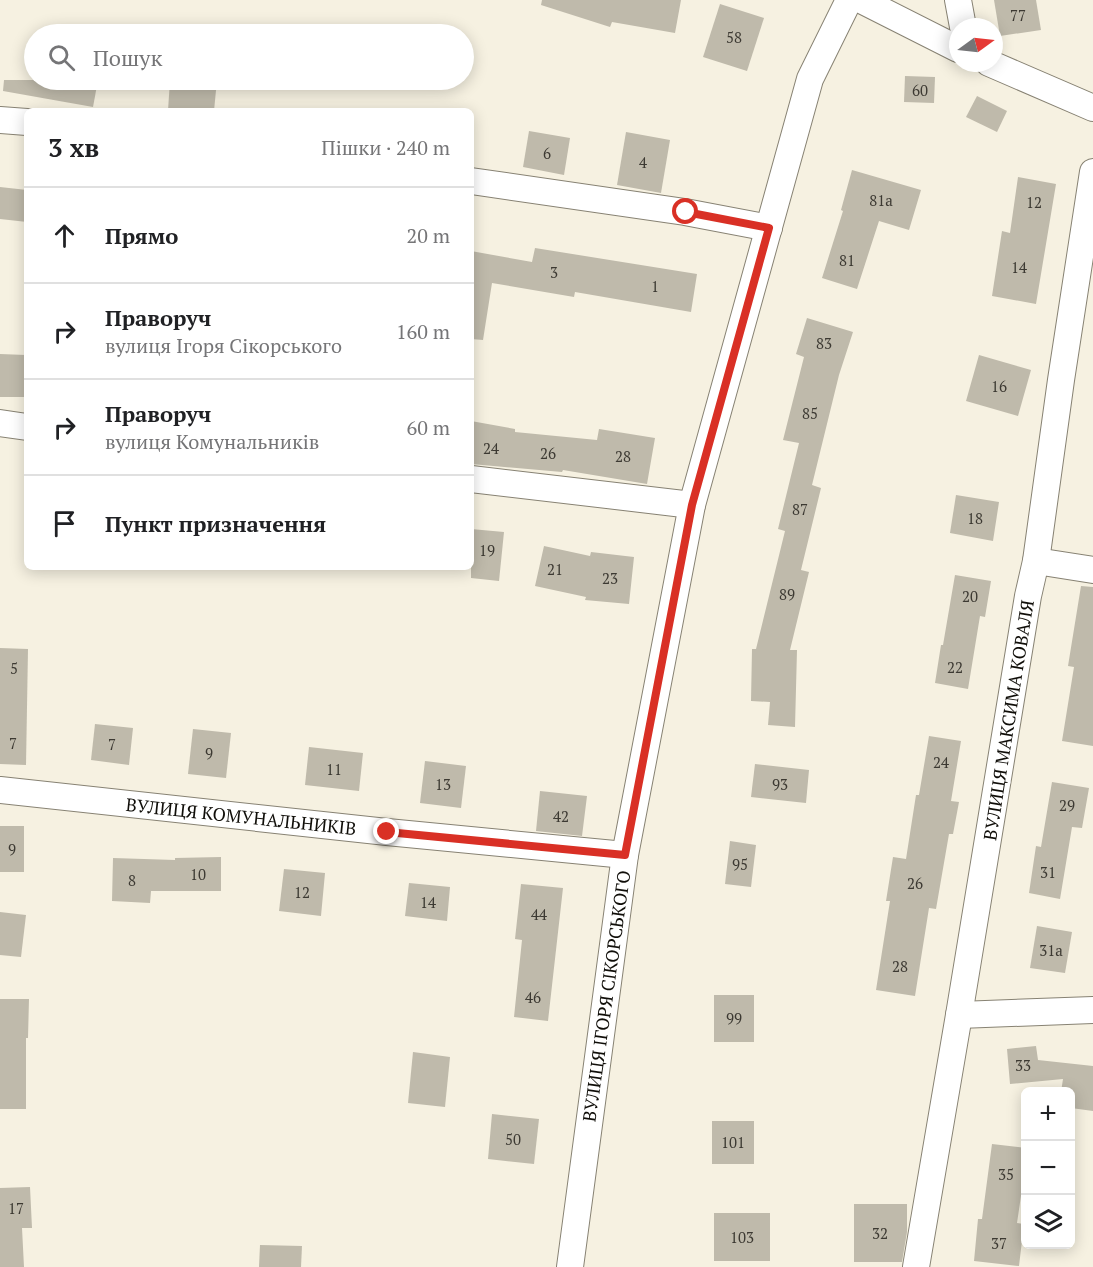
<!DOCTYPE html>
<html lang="uk">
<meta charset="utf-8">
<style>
:root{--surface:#fff;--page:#f2f2f2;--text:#202124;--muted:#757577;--line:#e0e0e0}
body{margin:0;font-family:"PT Serif",serif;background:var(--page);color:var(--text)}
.controls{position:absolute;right:18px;bottom:18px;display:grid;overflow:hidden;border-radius:9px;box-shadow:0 3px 15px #0003}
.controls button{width:54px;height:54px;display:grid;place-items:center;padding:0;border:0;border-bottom:2px solid var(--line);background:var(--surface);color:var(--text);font:30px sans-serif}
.compass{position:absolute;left:949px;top:18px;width:54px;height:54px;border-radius:50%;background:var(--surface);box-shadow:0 3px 15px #0003;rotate:75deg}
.stop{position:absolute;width:18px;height:18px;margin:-14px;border:4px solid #d93025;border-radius:50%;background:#fff}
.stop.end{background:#d93025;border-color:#fff;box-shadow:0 2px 6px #0008}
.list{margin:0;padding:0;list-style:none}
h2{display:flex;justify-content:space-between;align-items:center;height:78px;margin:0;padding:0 24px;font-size:26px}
h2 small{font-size:20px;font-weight:400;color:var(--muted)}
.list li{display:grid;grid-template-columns:39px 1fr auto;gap:18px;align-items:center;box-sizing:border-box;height:96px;padding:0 24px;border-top:2px solid var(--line)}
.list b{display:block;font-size:22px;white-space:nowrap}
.list p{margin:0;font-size:20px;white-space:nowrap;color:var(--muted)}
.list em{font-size:20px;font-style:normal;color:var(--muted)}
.icon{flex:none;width:33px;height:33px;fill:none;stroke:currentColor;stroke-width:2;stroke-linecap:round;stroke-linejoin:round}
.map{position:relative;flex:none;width:1093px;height:1267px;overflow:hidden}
.search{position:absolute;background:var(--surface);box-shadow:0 3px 15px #0003;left:24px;top:24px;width:450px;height:66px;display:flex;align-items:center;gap:15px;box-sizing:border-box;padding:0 21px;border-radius:33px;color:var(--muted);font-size:22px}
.panel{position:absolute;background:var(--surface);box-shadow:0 3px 15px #0003;left:24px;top:108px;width:450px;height:462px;border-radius:9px}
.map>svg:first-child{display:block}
.building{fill:#bfbaab}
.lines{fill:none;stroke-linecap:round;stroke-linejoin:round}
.minor-casing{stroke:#878273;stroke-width:28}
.minor{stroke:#fff;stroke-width:26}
.route{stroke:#d93025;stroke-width:8}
.labels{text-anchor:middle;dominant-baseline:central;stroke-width:5;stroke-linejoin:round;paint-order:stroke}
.number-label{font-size:15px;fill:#3c3932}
.street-label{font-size:18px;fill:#100e09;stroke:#fff}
</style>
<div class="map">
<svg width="1093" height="1267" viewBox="0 0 1093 1267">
<rect width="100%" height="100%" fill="#f6f1e1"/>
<g class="building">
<path d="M542,0H681L675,33L612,22L610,27L541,5Z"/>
<path d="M994,0H1036L1041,30L1000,36Z"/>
<path d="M720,4L764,18L747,71L703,57Z"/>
<path d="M905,76L935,77L934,103L904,102Z"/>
<path d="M4,80H98L93,107L3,91Z"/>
<path d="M170,80H217L214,111H168Z"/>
<path d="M977,96L1007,111L997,132L966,117Z"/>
<path d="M529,131L570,138L564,175L523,167Z"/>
<path d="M626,132L670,140L661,193L617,185Z"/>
<path d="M852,170L921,190L909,230L879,221L857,289L822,278L843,211L841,210Z"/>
<path d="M1018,177L1056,184L1036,304L992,296L1002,231L1010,233Z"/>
<path d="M0,187L27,190V222L0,219Z"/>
<path d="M535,248L697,274L691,312L575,292L574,297L492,283L483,340L471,339V251L532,262Z"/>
<path d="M807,318L853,332L839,375L812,485L821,488L801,570L809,572L790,650H797L795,727L768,725L770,702L751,701L752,649H756L785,531L778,529L799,443L783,440L804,357L796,354Z"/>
<path d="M0,354L26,355V397H0Z"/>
<path d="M979,355L1031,370L1018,416L966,401Z"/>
<path d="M471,421L515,429V432L597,440L599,429L655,438L647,484L563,470L562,472L471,464Z"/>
<path d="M956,495L999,502L993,541L950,533Z"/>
<path d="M471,529L504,532L499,581L471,578Z"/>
<path d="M544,546L590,556L591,552L634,557L629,604L585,600L586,597L535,586Z"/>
<path d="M955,575L991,581L985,617L980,616L968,689L935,683L941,645H943Z"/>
<path d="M1081,586L1093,587V746L1062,741L1074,667L1068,666Z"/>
<path d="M0,648L28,649L26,765L0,764Z"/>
<path d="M95,724L133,728L129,765L91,760Z"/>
<path d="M193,729L231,733L226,778L188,774Z"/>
<path d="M929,736L961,741L951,801L959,802L953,834H949L936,909L929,908L915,996L876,990L890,901H886L893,857L906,859L916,795H919Z"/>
<path d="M309,747L363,753L359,791L305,785Z"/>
<path d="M425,761L466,766L461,808L420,803Z"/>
<path d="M755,764L809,770L806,803L751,797Z"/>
<path d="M1052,782L1089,788L1082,828L1072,827L1060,899L1029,893L1036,846L1041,847Z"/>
<path d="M540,791L587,796L582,836L536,831Z"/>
<rect x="0" y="826" width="24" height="46"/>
<path d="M730,841L756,845L751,887L725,884Z"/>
<path d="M221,857V891H151L150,903L112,901L113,858L175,860V858Z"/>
<path d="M284,869L325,873L321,916L279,911Z"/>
<path d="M409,883L450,887L447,921L405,916Z"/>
<path d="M521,884L563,888L548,1021L514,1017L522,940L515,939Z"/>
<path d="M0,912L26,915L21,957L0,955Z"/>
<path d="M1037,926L1072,932L1065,973L1030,968Z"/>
<rect x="714" y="995" width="40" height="47"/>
<path d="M0,999H29L28,1038H26V1109H0Z"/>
<path d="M1036,1046L1038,1060L1093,1066V1111L1071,1108V1092H1061L1063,1079L1010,1084L1007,1049Z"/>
<path d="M413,1052L450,1057L445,1107L408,1103Z"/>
<path d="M492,1114L539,1119L534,1164L488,1159Z"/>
<rect x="712" y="1121" width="42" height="43"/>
<path d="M992,1144L1026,1148V1162L1017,1223L1024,1224L1019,1266L974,1261L978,1219H982Z"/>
<path d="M30,1187L32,1228H22L24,1267H0V1188Z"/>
<path d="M854,1204H907V1232L902,1262H854Z"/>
<rect x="714" y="1213" width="56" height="48"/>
<path d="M260,1245L302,1246L301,1267H259Z"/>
</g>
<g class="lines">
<g class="minor-casing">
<g id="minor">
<path d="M861,0L958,49"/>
<path d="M958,0L963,27"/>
<path d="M989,63L1093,108"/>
<path d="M0,120L27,122"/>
<path d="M471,181L685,212L769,228"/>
<path d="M0,423L27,427"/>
<path d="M471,479L692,505"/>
<path d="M1036,561L1093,570"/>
<path d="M0,790L387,832L625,855"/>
<path d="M959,1015L1093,1010"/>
<path d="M570,1267L625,855L692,505L810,79L849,0"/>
<path d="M916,1267L959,1015L1028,596L1036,561L1061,380L1093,172"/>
</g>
</g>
<use href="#minor" class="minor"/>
</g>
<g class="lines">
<path class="route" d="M387,832L625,855L692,505L769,228L686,212"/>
</g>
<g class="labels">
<g class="number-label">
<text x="1018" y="15">77</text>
<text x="734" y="37">58</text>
<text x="920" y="90">60</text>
<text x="547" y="153">6</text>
<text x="643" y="162">4</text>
<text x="881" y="200">81а</text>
<text x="1034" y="202">12</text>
<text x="847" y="260">81</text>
<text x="1019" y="267">14</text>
<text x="554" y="272">3</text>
<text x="655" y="286">1</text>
<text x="824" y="343">83</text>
<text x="999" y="386">16</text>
<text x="810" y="413">85</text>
<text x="491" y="448">24</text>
<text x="548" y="453">26</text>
<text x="623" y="456">28</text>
<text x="800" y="509">87</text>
<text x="975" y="518">18</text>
<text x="487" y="550">19</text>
<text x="555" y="569">21</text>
<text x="610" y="578">23</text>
<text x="787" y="594">89</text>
<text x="970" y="596">20</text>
<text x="955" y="667">22</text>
<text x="14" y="668">5</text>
<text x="13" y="743">7</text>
<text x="112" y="744">7</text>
<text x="209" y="753">9</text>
<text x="941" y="762">24</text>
<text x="334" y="769">11</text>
<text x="443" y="784">13</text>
<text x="780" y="784">93</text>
<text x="1067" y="805">29</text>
<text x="561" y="816">42</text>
<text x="12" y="849">9</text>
<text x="740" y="864">95</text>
<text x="1048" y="872">31</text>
<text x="198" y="874">10</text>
<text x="132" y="880">8</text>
<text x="915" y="883">26</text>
<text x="302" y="892">12</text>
<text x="428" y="902">14</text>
<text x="539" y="914">44</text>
<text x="1051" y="950">31а</text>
<text x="900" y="966">28</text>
<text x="533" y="997">46</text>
<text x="734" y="1018">99</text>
<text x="1023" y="1065">33</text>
<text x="513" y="1139">50</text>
<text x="733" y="1142">101</text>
<text x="1006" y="1174">35</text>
<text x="16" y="1208">17</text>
<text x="880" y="1233">32</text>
<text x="742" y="1237">103</text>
<text x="999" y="1243">37</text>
</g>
<g class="street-label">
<text transform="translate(1008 720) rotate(-81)">ВУЛИЦЯ МАКСИМА КОВАЛЯ</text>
<text transform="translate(241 816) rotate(6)">ВУЛИЦЯ КОМУНАЛЬНИКІВ</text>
<text transform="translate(606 996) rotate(-82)">ВУЛИЦЯ ІГОРЯ СІКОРСЬКОГО</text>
</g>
</g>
</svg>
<div class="controls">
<button>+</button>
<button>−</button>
<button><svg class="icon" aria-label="layers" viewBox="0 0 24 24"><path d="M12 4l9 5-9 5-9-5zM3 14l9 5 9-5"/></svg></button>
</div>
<svg class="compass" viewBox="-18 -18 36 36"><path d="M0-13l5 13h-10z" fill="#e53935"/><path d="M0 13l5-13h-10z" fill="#757577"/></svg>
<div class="stop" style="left:686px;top:212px"></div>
<div class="stop end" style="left:387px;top:832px"></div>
<div class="search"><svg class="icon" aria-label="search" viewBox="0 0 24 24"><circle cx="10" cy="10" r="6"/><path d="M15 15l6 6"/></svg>Пошук</div>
<section class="panel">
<h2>3 хв<small>Пішки · 240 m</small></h2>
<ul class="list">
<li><svg class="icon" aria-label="ahead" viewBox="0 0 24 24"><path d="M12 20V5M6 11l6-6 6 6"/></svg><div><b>Прямо</b></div><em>20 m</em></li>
<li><svg class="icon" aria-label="right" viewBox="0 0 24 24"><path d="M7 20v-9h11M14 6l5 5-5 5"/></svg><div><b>Праворуч</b><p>вулиця Ігоря Сікорського</p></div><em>160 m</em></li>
<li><svg class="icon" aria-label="right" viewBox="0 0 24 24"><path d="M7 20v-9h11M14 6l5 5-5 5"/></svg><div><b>Праворуч</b><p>вулиця Комунальників</p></div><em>60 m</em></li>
<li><svg class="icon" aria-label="arrive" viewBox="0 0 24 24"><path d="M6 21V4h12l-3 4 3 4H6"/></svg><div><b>Пункт призначення</b></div></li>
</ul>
</section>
</div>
